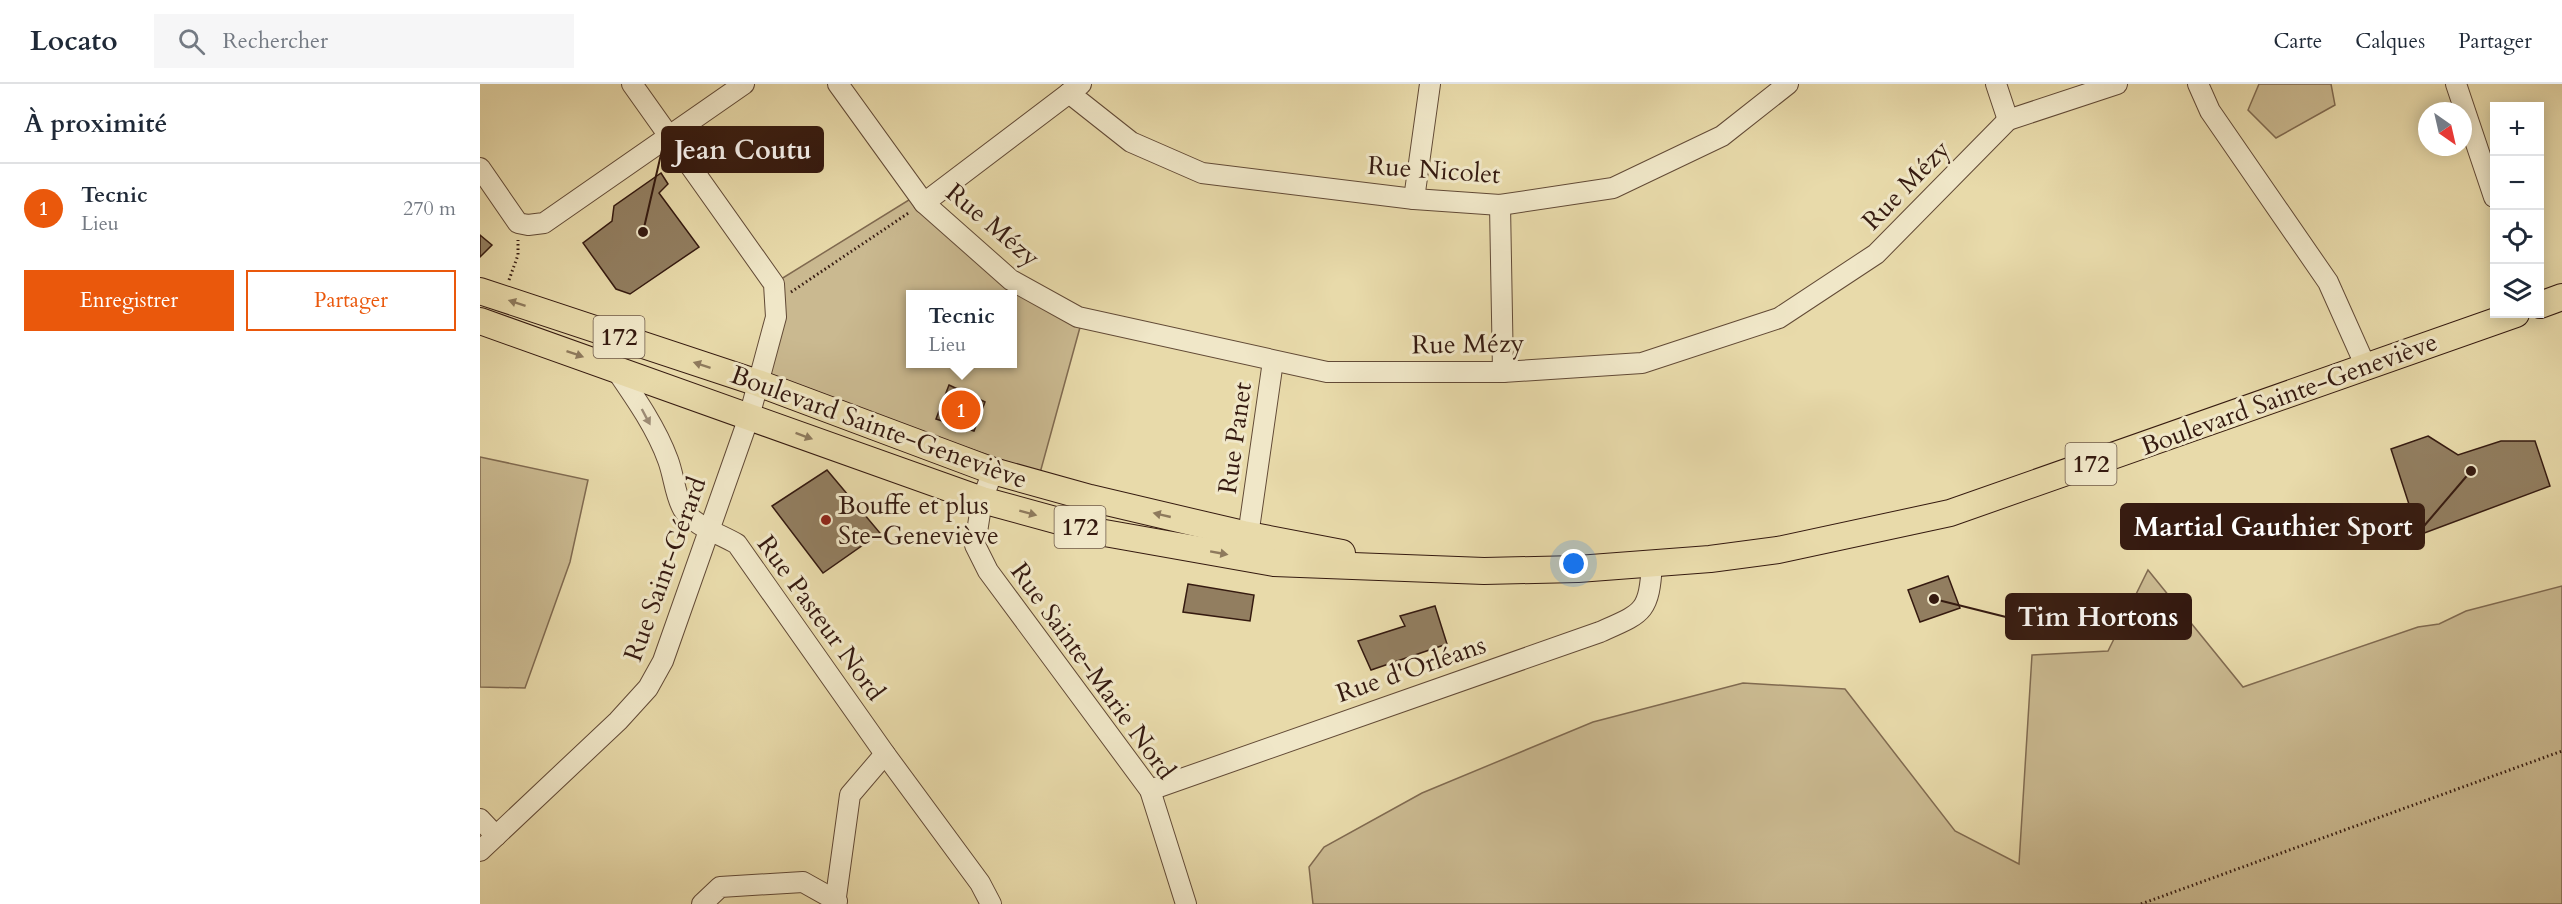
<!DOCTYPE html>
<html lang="fr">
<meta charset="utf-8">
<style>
:root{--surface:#fff;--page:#f6f6f7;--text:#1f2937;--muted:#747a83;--line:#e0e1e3;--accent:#ea580c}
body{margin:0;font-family:Cardo,serif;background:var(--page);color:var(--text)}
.controls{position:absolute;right:18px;top:18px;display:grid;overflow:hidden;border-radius:0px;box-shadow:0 3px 15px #0003}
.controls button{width:54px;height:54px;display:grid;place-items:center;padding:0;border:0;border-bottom:2px solid var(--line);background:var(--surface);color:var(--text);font:30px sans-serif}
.compass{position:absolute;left:1938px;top:18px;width:54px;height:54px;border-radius:50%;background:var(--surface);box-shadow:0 3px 15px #0003;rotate:146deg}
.you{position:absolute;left:1094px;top:480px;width:21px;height:21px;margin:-15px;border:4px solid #fff;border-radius:50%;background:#1a73e8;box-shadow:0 0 0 9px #1a73e833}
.badge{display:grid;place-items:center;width:39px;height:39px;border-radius:50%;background:var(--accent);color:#fff;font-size:20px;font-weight:700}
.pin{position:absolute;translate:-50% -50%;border:3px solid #fff;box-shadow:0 2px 6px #0006}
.popup{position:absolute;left:426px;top:206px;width:111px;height:78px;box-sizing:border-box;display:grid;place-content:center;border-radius:0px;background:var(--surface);filter:drop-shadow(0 2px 4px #0005);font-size:20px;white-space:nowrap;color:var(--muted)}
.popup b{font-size:22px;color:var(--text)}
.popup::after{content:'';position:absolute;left:50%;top:100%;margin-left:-12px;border:12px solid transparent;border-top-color:var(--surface)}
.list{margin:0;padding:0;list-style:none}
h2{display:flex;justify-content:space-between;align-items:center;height:78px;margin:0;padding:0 24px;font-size:26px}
h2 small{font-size:20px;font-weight:400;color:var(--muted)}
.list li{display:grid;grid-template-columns:39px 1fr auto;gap:18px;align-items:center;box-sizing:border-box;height:90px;padding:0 24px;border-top:2px solid var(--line)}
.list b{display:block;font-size:22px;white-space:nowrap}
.list p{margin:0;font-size:20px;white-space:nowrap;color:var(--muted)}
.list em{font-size:20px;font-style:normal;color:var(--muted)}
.actions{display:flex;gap:12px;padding:18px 24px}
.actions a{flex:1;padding:14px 0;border:2px solid var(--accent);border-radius:0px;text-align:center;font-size:21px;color:var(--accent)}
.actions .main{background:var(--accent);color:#fff}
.icon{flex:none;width:33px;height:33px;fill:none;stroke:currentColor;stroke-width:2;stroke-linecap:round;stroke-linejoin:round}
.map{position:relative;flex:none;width:2082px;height:820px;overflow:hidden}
header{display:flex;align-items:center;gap:36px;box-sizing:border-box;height:84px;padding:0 30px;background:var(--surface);border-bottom:2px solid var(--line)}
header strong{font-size:28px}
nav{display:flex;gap:33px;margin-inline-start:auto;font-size:21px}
.search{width:420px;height:54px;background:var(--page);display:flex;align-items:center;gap:15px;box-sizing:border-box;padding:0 21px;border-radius:0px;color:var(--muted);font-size:22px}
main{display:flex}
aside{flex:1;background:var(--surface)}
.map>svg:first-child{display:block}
.green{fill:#cab990;stroke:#806a50;stroke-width:1.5;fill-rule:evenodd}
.building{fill:#927e60;stroke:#351a10;stroke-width:1.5}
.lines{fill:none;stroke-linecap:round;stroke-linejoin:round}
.minor-casing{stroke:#624a36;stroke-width:22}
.major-casing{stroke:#351a10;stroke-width:28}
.path{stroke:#351a10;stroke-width:3;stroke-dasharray:1.5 3;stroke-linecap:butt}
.minor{stroke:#f0e7c8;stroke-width:20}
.major{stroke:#e8daaa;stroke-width:26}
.oneway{fill:#8e7a5d}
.oneway2{fill:#9c8b75}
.poi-dot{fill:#8f2418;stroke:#f0e7c8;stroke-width:2}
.labels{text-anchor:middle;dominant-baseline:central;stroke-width:6;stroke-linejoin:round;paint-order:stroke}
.shield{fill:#f0e7c8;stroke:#6d5847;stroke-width:1.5}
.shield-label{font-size:24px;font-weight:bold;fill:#351a10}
.street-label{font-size:26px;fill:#351a10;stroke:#f0e7c8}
.poi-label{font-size:26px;fill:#351a10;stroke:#f0e7c8;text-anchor:start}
.leader{fill:none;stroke:#351a10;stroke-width:2}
.callout-dot{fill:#351a10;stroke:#f0e7c8;stroke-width:2}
.callout{fill:#351a10;stroke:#351a10;stroke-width:2}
.callout-label{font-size:27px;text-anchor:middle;font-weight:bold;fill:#fff}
</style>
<header>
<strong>Locato</strong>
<div class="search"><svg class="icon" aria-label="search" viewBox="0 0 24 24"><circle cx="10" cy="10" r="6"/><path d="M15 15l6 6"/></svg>Rechercher</div>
<nav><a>Carte</a><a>Calques</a><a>Partager</a></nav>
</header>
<main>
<aside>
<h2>À proximité<small></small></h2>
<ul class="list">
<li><span class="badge">1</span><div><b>Tecnic</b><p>Lieu</p></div><em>270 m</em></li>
</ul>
<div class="actions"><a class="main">Enregistrer</a><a>Partager</a></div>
</aside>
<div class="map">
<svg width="2082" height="820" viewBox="0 0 2082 820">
<rect width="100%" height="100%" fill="#e8daaa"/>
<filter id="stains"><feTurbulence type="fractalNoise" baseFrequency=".00333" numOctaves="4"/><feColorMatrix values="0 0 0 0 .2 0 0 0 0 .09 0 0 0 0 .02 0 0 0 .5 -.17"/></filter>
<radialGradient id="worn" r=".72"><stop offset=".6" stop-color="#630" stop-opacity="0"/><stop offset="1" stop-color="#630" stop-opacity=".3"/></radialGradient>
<g class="green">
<path d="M1779,0H1851L1855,21L1796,54L1768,26Z"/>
<path d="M445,106L533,198L602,236L560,389L282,293L293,200ZM430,210H532V280H430Z"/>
<path d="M0,373L108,396L90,478L45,604L0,603Z"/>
<path d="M1668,486L1763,603L1938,543L1959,540L1986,527L2082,502V820H833L829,783L844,763L942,709L1113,638L1263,599L1365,605L1475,747L1539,780L1552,571L1628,567Z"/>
</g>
<g class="building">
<path d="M181,89L188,100L179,109L219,163L150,210L136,205L103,159L132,137L134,122Z"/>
<path d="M0,151L12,161L0,173Z"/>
<path d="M469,301L505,318L494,347L456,335Z"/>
<path d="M1948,352L1978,371L2021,357H2055L2070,402L1939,451L1911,365Z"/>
<path d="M347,386L400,449L343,489L292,422Z"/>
<path d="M1468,492L1480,524L1440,538L1428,506Z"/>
<path d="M708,500L774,511L770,537L703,528Z"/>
<path d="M955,522L967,560L891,586L878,557L925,542L920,532Z"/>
</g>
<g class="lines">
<g class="minor-casing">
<g id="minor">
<path d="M358,0L444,119L531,196L598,233L847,288H1023L1162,279L1299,234L1396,170L1528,36L1637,0"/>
<path d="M1516,0L1528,36"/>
<path d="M1718,0L1730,27L1848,198L1886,283"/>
<path d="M1976,0L2014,113"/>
<path d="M589,9L651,58L722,89L934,115L1020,121L1133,104L1242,52L1308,0"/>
<path d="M0,84L38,139L48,141L64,139L264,0"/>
<path d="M934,115L950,0"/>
<path d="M444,119L601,0"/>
<path d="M1020,121L1023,288"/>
<path d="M134,283C154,312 176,343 188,376C194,392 195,411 203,425C212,441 242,451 257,460L405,670L500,799L511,820"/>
<path d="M513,387L502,416L495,461L508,487L670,706L706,820"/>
<path d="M770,438L793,277"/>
<path d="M670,706L1120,548C1163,529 1169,529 1172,480"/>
<path d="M0,735L16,752"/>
<path d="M0,767L138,637L168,604L183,577L269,333L296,233L294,200L152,0"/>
<path d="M222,820L240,803L323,798L357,817"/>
<path d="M355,820L370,711L405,670"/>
</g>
</g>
<g class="major-casing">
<g id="major">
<path d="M0,207L278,299L513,387L610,414L763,450L862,469"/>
<path d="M2060,221L2082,213"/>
<path d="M0,237L502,416L619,448L794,479L1004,487L1098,485L1230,475L1298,466L1470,429L2036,230"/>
</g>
</g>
<g class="path">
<path d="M29,196L38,171V156"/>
<path d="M311,208L430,128"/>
<path d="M1661,820L2082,667"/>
</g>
<use href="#minor" class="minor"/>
<use href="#major" class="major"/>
</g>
<defs><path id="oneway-solid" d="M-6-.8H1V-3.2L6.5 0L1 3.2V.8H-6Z" transform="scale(1.5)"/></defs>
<g class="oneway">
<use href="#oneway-solid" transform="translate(37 219) rotate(-162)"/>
<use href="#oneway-solid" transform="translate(95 270) rotate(19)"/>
<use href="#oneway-solid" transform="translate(222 281) rotate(-162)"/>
<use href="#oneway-solid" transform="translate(324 352) rotate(20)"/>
<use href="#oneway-solid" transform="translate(548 429) rotate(15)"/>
<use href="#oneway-solid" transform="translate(682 431) rotate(-167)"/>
<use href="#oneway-solid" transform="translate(739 469) rotate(10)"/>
</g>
<use class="oneway2" href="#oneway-solid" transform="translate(166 333) rotate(62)"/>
<circle class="poi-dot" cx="346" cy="436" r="6"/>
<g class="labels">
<g class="shield">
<rect x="113.5" y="232" width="51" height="42" rx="4.5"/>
<rect x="1585.5" y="359" width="51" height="42" rx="4.5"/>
<rect x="574.5" y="422" width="51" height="42" rx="4.5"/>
</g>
<g class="shield-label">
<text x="139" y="253">172</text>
<text x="1611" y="380">172</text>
<text x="600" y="443">172</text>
</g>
<g class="street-label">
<text transform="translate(954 86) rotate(4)">Rue Nicolet</text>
<text transform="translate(1426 101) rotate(-46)">Rue Mézy</text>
<text transform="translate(513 141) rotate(40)">Rue Mézy</text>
<text transform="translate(988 260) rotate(-1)">Rue Mézy</text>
<text transform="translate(1809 310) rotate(-20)">Boulevard Sainte-Geneviève</text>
<text transform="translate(399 343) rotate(20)">Boulevard Sainte-Geneviève</text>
<text transform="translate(755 354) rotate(-82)">Rue Panet</text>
<text transform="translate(185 485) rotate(-70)">Rue Saint-Gérard</text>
<text transform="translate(341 534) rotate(54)">Rue Pasteur Nord</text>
<text transform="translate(931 585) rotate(-19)">Rue d'Orléans</text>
<text transform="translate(613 587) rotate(54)">Rue Sainte-Marie Nord</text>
</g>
<g class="poi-label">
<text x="358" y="421">Bouffe et plus<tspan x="358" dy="30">Ste-Geneviève</tspan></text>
</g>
</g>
<path class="leader" d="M163 148L182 66M1991 387L1944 442M1454 515L1526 533"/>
<g class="callout-dot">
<circle cx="163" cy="148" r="6"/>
<circle cx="1991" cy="387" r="6"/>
<circle cx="1454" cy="515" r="6"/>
</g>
<g class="callout">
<rect x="182" y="43" width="161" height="45" rx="6"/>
<rect x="1641" y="420" width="303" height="45" rx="6"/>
<rect x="1526" y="510" width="185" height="45" rx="6"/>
</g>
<g class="callout-label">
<text x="263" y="75">Jean Coutu</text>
<text x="1793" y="452">Martial Gauthier Sport</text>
<text x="1618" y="542">Tim Hortons</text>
</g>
<rect width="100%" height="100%" filter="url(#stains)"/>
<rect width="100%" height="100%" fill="url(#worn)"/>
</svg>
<div class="controls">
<button>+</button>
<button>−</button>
<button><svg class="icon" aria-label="locate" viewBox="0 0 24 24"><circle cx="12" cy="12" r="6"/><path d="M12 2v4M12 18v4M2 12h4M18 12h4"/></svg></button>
<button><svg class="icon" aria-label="layers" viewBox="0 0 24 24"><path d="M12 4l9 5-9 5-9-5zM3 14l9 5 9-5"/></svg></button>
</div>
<svg class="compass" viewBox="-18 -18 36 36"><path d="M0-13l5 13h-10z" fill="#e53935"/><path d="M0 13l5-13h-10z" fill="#747a83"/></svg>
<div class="you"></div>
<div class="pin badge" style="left:481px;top:326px">1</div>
<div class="popup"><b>Tecnic</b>Lieu</div>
</div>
</main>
